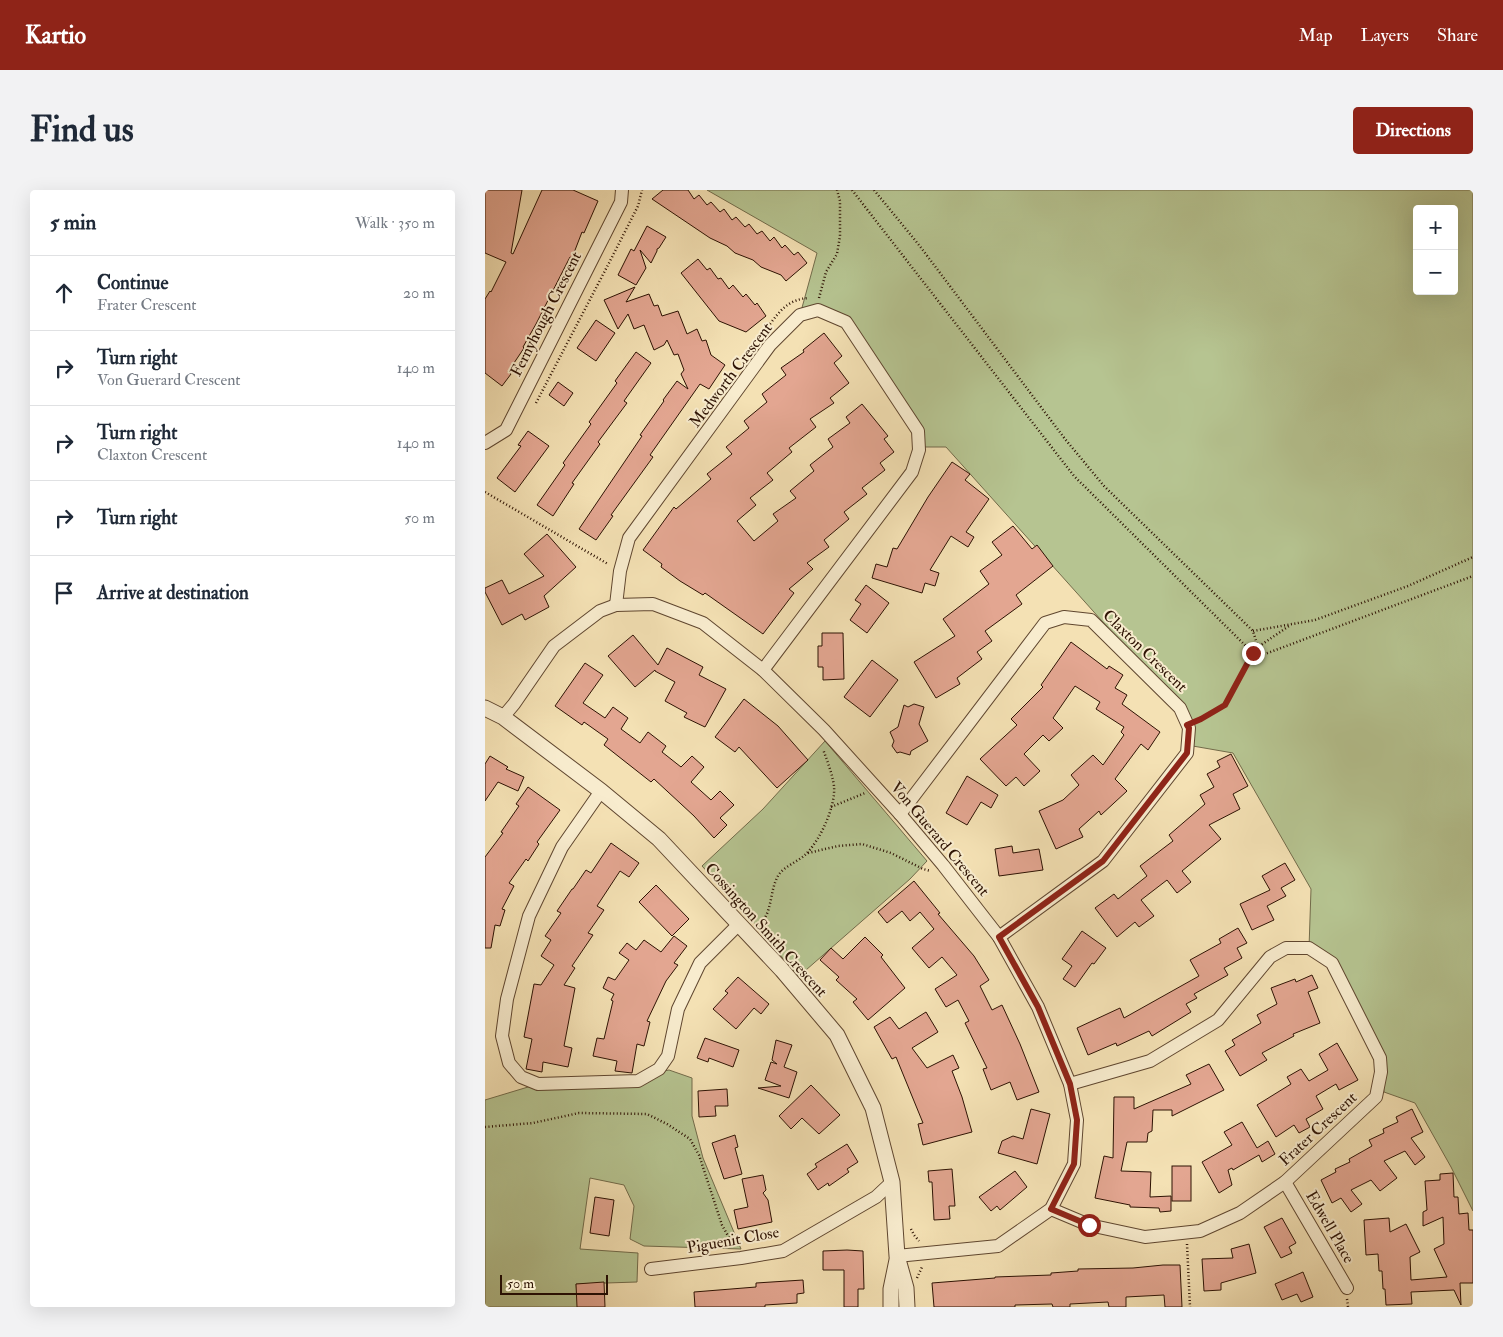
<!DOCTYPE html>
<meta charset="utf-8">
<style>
:root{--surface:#fff;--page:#f2f2f3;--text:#1f2937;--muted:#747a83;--line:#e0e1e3;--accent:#8f2418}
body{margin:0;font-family:"IM FELL Double Pica",serif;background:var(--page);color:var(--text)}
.controls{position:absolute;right:15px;top:15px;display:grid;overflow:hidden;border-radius:5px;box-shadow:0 5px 20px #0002}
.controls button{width:45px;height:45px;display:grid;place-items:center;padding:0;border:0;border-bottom:1px solid var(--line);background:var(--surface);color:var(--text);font:25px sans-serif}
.scale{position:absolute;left:15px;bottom:12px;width:108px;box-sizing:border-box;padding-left:5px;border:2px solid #2d1203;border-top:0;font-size:14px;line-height:18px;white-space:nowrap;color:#2d1203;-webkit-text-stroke:4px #f8ecce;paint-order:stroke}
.stop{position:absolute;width:15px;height:15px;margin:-11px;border:4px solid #8f2418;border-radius:50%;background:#fff}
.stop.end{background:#8f2418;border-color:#fff;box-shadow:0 1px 5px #0008}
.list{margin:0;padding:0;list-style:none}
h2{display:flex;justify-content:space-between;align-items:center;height:65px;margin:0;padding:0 20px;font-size:21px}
h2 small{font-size:16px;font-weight:400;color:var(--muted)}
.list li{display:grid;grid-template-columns:32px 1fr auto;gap:15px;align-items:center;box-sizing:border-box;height:75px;padding:0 20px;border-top:1px solid var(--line)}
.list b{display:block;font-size:19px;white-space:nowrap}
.list p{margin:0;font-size:16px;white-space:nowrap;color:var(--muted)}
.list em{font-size:16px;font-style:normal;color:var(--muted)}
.icon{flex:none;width:28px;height:28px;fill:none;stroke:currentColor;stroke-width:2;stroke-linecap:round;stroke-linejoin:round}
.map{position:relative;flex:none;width:988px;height:1117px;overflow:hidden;border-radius:5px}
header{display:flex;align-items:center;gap:30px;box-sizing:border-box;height:70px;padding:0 25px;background:var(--accent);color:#fff}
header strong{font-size:24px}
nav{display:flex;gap:28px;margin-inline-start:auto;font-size:18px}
.intro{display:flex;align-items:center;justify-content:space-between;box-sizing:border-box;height:120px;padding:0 30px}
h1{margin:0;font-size:35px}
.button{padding:12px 22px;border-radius:5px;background:var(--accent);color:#fff;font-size:18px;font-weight:700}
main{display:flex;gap:30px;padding:0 30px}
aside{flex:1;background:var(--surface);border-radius:5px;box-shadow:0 5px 20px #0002}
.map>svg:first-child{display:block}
.green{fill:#b6c491;stroke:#726b4a;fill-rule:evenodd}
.building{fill:#e3a691;stroke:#2d1203}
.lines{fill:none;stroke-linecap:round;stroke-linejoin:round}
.minor-casing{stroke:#5f462f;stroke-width:14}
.tertiary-casing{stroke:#5f462f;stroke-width:17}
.path{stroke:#2d1203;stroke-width:2.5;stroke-dasharray:1 2.5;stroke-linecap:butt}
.minor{stroke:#f8ecce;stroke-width:12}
.tertiary{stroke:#f8ecce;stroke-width:15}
.route{stroke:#8f2418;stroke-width:6}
.labels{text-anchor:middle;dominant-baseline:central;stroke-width:4;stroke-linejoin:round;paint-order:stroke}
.street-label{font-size:16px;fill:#2d1203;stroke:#f8ecce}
</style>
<header>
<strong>Kartio</strong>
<nav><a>Map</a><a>Layers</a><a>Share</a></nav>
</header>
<div class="intro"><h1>Find us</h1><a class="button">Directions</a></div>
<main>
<aside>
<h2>5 min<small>Walk · 350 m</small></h2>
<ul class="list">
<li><svg class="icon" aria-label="ahead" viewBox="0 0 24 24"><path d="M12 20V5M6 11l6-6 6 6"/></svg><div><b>Continue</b><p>Frater Crescent</p></div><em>20 m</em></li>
<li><svg class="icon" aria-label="right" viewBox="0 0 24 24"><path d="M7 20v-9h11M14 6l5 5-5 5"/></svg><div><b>Turn right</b><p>Von Guerard Crescent</p></div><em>140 m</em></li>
<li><svg class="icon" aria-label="right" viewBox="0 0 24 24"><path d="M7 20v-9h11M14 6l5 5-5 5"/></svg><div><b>Turn right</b><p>Claxton Crescent</p></div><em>140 m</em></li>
<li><svg class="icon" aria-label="right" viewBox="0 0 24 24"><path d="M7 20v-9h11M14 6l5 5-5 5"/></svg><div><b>Turn right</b></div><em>50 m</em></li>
<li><svg class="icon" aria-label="arrive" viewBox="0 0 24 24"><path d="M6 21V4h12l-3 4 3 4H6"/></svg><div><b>Arrive at destination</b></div></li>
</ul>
</aside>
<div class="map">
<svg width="988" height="1117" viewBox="0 0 988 1117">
<rect width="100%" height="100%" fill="#f4e1b4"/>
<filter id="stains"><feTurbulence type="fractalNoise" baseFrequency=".004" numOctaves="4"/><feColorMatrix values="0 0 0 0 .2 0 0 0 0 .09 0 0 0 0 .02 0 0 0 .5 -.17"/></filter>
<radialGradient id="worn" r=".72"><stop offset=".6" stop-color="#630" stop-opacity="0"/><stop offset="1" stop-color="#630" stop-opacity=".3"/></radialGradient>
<g class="green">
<path d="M222,0H988V1021L966,977L930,913L899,902L895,868L847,773L824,758L826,699L748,563L702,555L695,518L461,257H440L433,241L361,132L338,122L315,125L332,63ZM932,19H969V101H932Z"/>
<path d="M340,551L442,671L425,689L313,787L269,733L217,676L278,619Z"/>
<path d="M184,880L207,888V926L218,968L256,1059L159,1056L145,1049L149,1016L139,995L105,988L95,1059L153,1063L152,1092L91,1094L93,1117H0V910L53,894L118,893Z"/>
</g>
<g class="building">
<path d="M0,0H37L26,63L28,64L57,0H88L113,11L99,43L97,42L87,68L85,67L51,134L38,157L39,158L23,182L26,184L17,196L0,183V109L5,101L6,102L21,72L0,63Z"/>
<path d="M178,0H203L209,9L214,5L222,15L226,12L235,22L239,19L247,30L251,27L260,37L264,34L272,44L277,41L285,51L289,47L297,58L300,55L309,65L313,62L322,73L301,91L296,85L276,77L268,70L250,63L242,56L225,48L167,9Z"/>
<path d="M162,36L181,47L174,58L172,59V61L166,73L155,60L161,78L151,95L133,85L146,59L149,61Z"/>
<path d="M213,69L222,80L225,78L233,89L236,88L244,99L248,95L258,107L261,104L270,115L272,113L281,126L261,142L234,131L196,83Z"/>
<path d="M150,97L141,112L164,104L169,116L173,115L177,126L193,121L202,144L212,139L217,151L221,150L226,165L240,175L224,199L215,194L165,265L168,267L126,325L128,326L111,350L94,339L157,246L155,245L179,211L178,210L192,191L203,199L196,184L199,180L193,164L189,165L182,150L179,155L169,160L159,135L149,139L143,124L133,139L119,110Z"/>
<path d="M111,130L130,143L111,171L92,158Z"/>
<path d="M339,143L357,166L349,173L364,193L345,208L349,213L325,229L331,237L304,258L307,262L282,283L288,290L265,308L271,315L252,331L269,351L293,331L288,324L311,308L305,301L329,281L325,275L348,257L343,249L365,233L361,227L377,214L403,246L399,249L409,262L395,273L400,280L377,298L382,304L359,322L364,329L339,350L344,357L322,373L328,379L304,399L309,403L278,444L220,403L218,405L195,391L176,377L177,374L158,360L189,317L191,319L226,289L222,284L247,264L241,257L264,238L259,231L282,212L277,204L301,185L296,178L319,162L318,160Z"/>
<path d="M151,162L166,173L139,211L142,213L113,252L115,254L87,293L89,294L68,326L52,315L80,275L78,273L106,234L104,232L132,193L130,191Z"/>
<path d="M73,192L88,203L79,216L64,205Z"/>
<path d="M43,241L64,256L30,302L12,288L36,256L33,255Z"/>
<path d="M467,272L485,284L480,290L504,309L481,342L489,347L483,357L466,346L445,380L454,383L450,396L440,393L437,403L387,388L391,374L402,377L408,358L412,359L443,307Z"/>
<path d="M528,336L547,359L552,355L568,376L531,405L537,414L500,441L507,451L492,462L497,469L472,488L475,494L451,508L429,472L470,446L458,429L504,394L495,381L517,365L507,352Z"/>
<path d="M62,344L91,377L59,406L64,417L40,430L37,424L17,435L0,402V398L17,390L24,404L59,386L39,364Z"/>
<path d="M381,395L404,413L382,443L365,430L376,414L370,410Z"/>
<path d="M337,443H358L359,489L338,490V477H333V456H337Z"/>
<path d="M148,445L173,475L182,458L218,477L214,485L241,499L220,537L199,527L202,523L180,511L190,492L170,481V480L150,497L123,466Z"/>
<path d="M586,452L622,479L624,476L638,485L630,498L642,505L637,514L675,542L663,560L656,554L630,589L642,601L616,625L614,621L594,639L598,647L571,659L554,621L578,610L594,595L586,585L608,565L618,575L639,545L636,542L639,537L611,519L615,512L590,496L568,528L578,538L564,551L558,545L539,564L555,581L539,596L531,587L521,596L495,569L532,535L526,529L558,497L556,495Z"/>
<path d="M387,470L413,490L385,527L359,507Z"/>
<path d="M100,473L118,485L98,513L120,528L128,517L143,528L136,539L155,553L163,542L181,556L177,562L196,577L207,566L219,577L206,592L226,610L235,601L249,615L235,628L242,635L229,648L209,626L169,589L166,592L119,555L123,549L99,532L97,535L70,516Z"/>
<path d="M259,509L293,536L323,570L292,598L254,557L250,562L230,547Z"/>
<path d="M429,514L439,517L434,534L443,551L426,561L425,565L415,562L412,563L407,556L409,551L405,542L413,537L419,515L423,517Z"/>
<path d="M746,564L763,596L748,604L755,619L724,635L736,649L697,681L706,692L692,703L682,690L656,710L669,726L654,737L650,732L632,747L610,718L629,704L633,709L662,686L655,676L688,651L684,645L720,614L715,605L729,597L722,584L735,577L732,571Z"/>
<path d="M5,566L23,577L21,579L39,587L33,601L13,592L0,611V574Z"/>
<path d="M482,586L513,605L506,618L496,612L482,635L461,623Z"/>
<path d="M43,597L75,620L52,652L54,654L43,671L41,669L24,693L29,696L17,719L20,720L15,736L10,735L6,758H0V667L18,643L16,642L34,616L31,614Z"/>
<path d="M126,653L154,673L144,687L135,681L112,716L119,720L103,743L108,745L87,776L90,778L79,795L90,798L79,856L87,858L83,877L58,872L57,882L41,879L47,849L39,847L49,794L56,795L69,775L56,766L66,750L60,746L76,723L72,721L87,699H88L101,680L106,683Z"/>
<path d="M527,656L528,663L554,659L558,680L514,686L510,659Z"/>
<path d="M800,673L810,690L796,698L801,706L782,716L789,730L767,740L755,714L785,700L777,686Z"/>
<path d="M429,691L455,723L453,724L489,766L504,790L495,796L507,820L517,815L535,854L554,902L532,910L525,892L506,900L498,879L502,878L480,833L484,831L473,810L461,817L450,799L472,785L457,767L444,778L427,758L449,739L435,722L425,731L417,721L402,733L393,722Z"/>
<path d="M171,695L204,729L187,746L154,712Z"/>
<path d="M753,738L762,753L752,758L757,768L739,778L743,785L709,804L712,808L701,814L706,822L667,846L664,841L632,856L631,853L603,865L592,838L635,818L639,828L714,786L705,770L736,753L734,749Z"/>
<path d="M597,741L621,758L609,774L607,773L590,797L578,789L587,776L577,769Z"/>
<path d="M189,746L202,756L189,773L193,775L181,791L162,831L165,832L159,856L152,854L147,883L130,881L132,871L108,866L112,848L119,849L128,811L126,810L129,804L118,798L123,787L130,790L144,770L134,763L142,753L151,760L159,750L176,762Z"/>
<path d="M380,747L398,765L396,767L420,798L383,830L368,812L372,809L351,790L354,787L335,770L346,758L358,769Z"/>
<path d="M827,785L833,798L823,802L835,833L808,844L809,846L777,863L782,870L755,886L740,861L750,855L747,850L776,833L772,825L792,814L786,798L810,789L811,792Z"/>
<path d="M253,787L284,814L276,824L269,818L251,839L228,819L243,803L240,801Z"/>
<path d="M441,822L453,842L427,858L442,878L468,865L474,878L467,881L477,907L487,942L438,955L433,934L438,933L411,867L407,869L389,837L405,827L414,839Z"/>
<path d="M220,848L254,860L248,877L224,868L223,872L212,868Z"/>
<path d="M291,850L307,855L299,877L312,882L304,908L273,898L296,896L280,890L286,872L292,874L287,870Z"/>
<path d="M852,853L873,890L854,900L851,894L831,906L838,919L821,929L825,937L814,943L809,935L791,947L772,915L806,894L802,887L816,879L824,891L843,880L834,864Z"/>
<path d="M724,874L739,900L687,926V920H668L667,941L663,943L662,952H642L636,981L666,982L665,1007L686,1006V1021L675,1022L674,1018L645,1017V1015L610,1008L619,966L628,968L629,907H649V919L706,894L701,885Z"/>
<path d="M326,895L355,925L334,944L317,928L306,939L294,926Z"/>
<path d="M242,899L243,916H230L231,926L214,927L213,901Z"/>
<path d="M546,919L565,924L552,974L513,963L517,951L528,946L538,949Z"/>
<path d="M927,919L938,942L926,948L940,967L930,975L920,961L899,971L912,988L895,1001L886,990L866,1000L877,1014L866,1022L856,1008L847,1013L836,990L851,982L850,979L865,972L864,969L887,956L884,950L899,943L898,939L913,932L911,927Z"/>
<path d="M757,932L772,958L783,951L790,964L777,972L774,965L748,980L747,978L743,980L747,995L734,1003L717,972L747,955L739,942Z"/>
<path d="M250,945L253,957L250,958L257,984L239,989L227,953Z"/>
<path d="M362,954L373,972L362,979L364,982L344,996L343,993L333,1000L322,984L332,977L330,974Z"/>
<rect x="687" y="976" width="19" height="35"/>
<path d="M467,979L470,1016H464L465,1029L449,1030L447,992H444L443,981Z"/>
<path d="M530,981L542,997L515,1020L512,1016L506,1021L494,1007Z"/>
<path d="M968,983L969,1007H973L974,1024L983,1023L984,1040H988V1093H975L976,1115L969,1100L926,1102L927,1114L901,1115L900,1099H898L897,1081H894L893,1064L881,1065L879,1030L904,1028L905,1042L921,1034L935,1062L925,1067L926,1090L962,1087L949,1059L959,1054L958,1027L938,1036V1022L942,1020L940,991L955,990V984Z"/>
<path d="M278,985L281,1000L278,1003L283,1010L287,1032L253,1039L249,1020L263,1017L257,989Z"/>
<path d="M110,1007L129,1010L124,1046L105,1043Z"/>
<path d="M797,1028L811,1053L804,1057L807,1063L796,1068L779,1037Z"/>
<path d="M764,1054L771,1083L736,1093V1100L719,1101L717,1069L748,1068L746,1059Z"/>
<path d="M362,1060L378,1061L379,1099H373V1117H359V1080H338V1061Z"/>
<path d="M678,1075H695L697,1117H680L679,1105L641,1107V1117H624L623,1112L585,1114V1117H568L567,1114L530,1115V1117H449L447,1093L510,1088V1087L566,1085V1083L593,1081V1079L648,1078Z"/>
<path d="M818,1082L828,1107L816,1112L812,1104L797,1110L790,1094Z"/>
<path d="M318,1090L319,1103L312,1104V1113L280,1115V1117H210L209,1102L271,1097V1093Z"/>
<path d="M119,1092L120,1117H92L91,1094Z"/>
</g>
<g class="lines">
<g class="minor-casing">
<g id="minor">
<path d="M0,253L21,240L136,12L137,0"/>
<path d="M131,415L135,381L144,348L285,155L315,125L333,120L361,132L433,241L434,260L427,282L278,480"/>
<path d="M18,527L29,514L69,456L115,421L131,415L168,414L218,433L278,480L339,540L415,624L458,675L514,747L553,817L585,894L592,930L589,974L566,1019L513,1056L412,1066"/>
<path d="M116,601L77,657L44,726L22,809L17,846L24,873L36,887L53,894L153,891L174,879L183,866L193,819L215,773L253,735"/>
<path d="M415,624L560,433L579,427L606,430L695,518L704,538L702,563L618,671L514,747"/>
<path d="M800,992L862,1098"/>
<path d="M566,1019L604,1035L660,1047L715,1041L755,1023L800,992L891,907L896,882L895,868L847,773L824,758H801L785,767L733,830L665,871L585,894"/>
<path d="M166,1079L256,1068L298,1061L391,1007L407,992"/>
</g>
</g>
<g class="tertiary-casing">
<g id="tertiary">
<path d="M0,518L18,527L116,601L174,649L297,780L352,845L388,918L407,992L412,1066L421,1098L422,1117"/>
<path d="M406,1117V1099L412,1070"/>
</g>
</g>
<g class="path">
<path d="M367,0L589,286L772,467L988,386"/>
<path d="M389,0L434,55L580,249L619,296L768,441L773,457"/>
<path d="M334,108L341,82L352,64L355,46V11L352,0"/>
<path d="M285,134C296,119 305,109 324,108"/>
<path d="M51,213L124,73L153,16L157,0"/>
<path d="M0,302L123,374"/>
<path d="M768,441L830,430L923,396L988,367"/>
<path d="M714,530L740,515L768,463L773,457L804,436"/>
<path d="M346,617L380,603"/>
<path d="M323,663L353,656L377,654L406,663L438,679L446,681"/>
<path d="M274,735C288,723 284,702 293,686C298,677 312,672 320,665C335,651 351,616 349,596C347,582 342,571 338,559"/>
<path d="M0,937L48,933L94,923L162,924L182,934L205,949L214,965L237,1035L248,1055"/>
<path d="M426,1039L429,1045L434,1051"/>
<path d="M702,1054L705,1117"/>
<path d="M432,1088L437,1077"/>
<path d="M862,1109L863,1117"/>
</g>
<use href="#minor" class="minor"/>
<use href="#tertiary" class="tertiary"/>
</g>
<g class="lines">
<path class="route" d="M604,1035L566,1019L589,974L592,930L585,894L553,817L514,747L618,671L702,563L704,538L702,535L716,529L740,515L768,463"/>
</g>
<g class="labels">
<g class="street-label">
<text transform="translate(61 124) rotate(-63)">Fernyhough Crescent</text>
<text transform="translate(246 185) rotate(-53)">Medworth Crescent</text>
<text transform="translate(660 461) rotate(44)">Claxton Crescent</text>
<text transform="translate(455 649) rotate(50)">Von Guerard Crescent</text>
<text transform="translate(281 740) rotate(48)">Cossington Smith Crescent</text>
<text transform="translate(833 939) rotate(-43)">Frater Crescent</text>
<text transform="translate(845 1037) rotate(60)">Edwell Place</text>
<text transform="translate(248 1050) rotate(-10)">Piguenit Close</text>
</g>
</g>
<rect width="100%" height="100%" filter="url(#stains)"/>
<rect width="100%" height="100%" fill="url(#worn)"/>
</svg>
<div class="controls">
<button>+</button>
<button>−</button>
</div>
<div class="scale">50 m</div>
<div class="stop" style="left:604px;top:1035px"></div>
<div class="stop end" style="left:768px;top:463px"></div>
</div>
</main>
